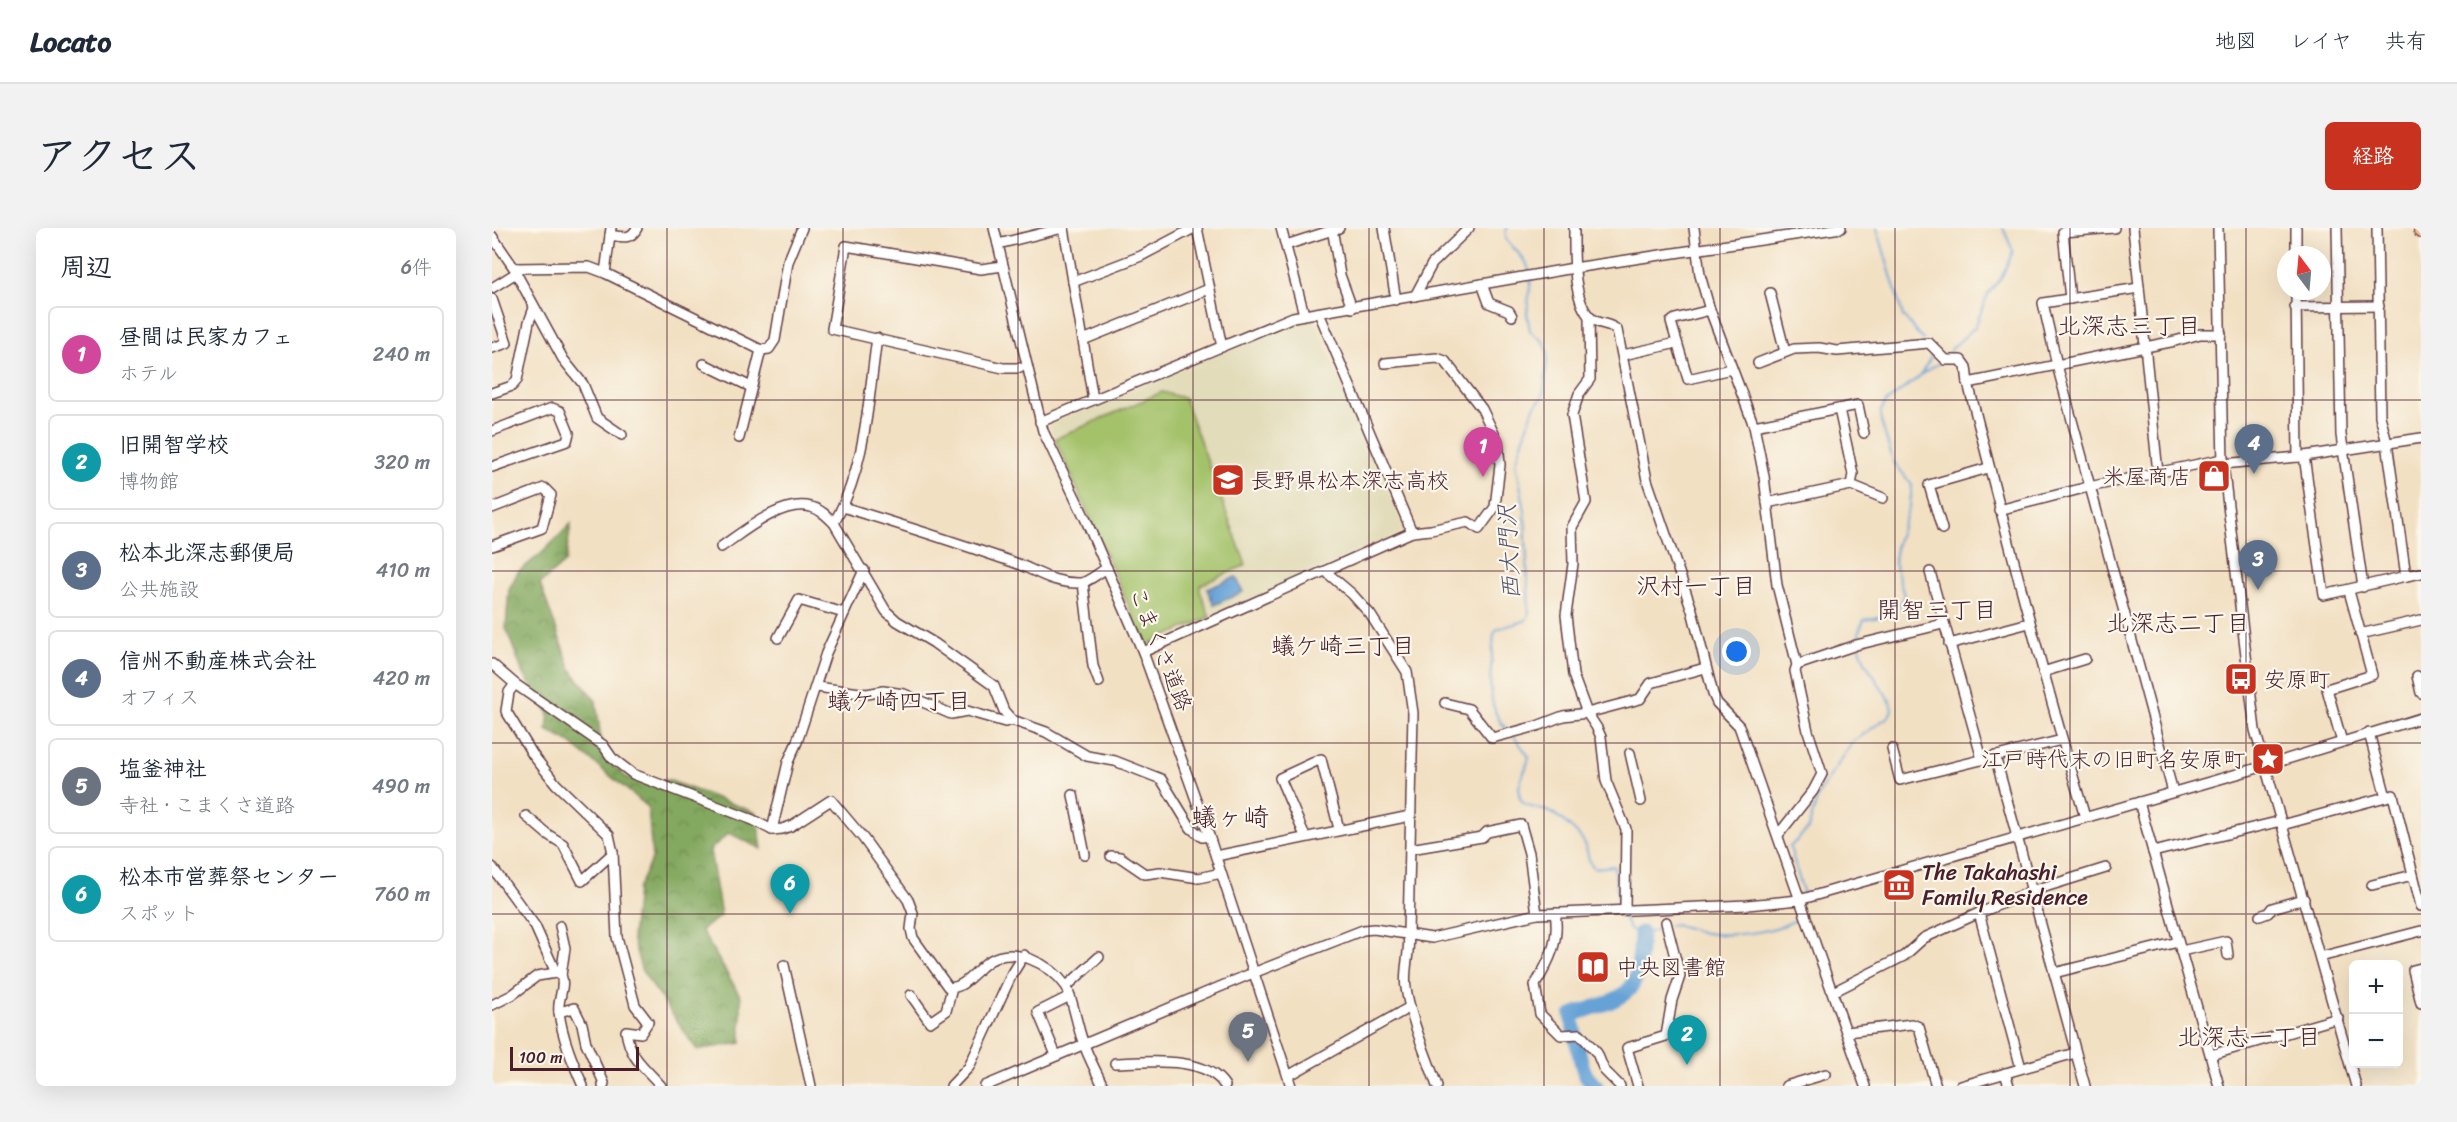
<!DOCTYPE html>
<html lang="ja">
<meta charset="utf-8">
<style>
:root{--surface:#fff;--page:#f2f2f3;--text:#1f2937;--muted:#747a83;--line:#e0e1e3;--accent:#c8321e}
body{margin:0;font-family:Sriracha,"Klee One",sans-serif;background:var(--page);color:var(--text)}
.controls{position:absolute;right:18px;bottom:18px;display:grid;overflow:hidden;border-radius:9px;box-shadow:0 6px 24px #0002}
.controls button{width:54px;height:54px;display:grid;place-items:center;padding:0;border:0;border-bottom:2px solid var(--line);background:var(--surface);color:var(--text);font:30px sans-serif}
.compass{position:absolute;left:1785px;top:18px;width:54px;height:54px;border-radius:50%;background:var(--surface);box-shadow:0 6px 24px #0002;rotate:344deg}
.scale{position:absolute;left:18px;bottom:15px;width:129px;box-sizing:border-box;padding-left:6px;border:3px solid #4a1f2b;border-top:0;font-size:16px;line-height:21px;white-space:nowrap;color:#4a1f2b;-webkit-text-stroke:4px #fbf7ec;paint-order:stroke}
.you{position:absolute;left:1245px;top:424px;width:21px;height:21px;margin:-15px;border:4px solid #fff;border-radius:50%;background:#1a73e8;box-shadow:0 0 0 9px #1a73e833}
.badge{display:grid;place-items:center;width:39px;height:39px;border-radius:50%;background:var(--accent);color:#fff;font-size:20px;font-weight:700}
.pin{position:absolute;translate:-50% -50px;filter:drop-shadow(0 2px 3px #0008)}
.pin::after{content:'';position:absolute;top:32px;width:21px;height:18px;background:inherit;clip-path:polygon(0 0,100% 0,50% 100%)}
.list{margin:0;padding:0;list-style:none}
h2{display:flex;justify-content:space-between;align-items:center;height:78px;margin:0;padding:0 24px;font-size:26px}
h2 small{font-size:20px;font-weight:400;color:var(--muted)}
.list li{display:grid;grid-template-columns:39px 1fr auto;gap:18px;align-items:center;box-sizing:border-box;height:96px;margin:0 12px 12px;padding:0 12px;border:2px solid var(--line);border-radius:9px}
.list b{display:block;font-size:22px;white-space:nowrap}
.list p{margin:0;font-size:20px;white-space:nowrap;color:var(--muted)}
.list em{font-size:20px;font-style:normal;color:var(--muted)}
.map{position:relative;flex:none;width:1929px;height:858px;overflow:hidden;border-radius:9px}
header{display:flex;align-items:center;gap:36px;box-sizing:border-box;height:84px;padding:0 30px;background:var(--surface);border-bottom:2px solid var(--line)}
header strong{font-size:28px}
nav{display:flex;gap:33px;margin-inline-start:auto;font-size:21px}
.intro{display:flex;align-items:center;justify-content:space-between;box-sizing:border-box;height:144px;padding:0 36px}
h1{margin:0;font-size:42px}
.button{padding:15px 27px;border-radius:9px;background:var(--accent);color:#fff;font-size:21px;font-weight:700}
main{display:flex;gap:36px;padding:0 36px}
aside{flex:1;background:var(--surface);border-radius:9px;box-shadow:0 6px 24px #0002}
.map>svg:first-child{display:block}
.built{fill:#e2dcba}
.forest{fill:url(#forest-crowns);stroke:#666444;stroke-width:1.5}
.pitch{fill:#a4c26a;stroke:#77704a;stroke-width:1.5}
.water{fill:#66a2d6;stroke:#586080;stroke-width:1.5}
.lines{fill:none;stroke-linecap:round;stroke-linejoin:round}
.stream{stroke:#66a2d6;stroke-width:2}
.river{stroke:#66a2d6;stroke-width:15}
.minor-casing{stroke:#633c42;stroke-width:12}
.highway-casing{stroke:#633c42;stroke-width:16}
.minor{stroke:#fff;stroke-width:9}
.highway{stroke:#fabb8c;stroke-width:14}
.grid{fill:none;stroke:#4a1f2b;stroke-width:1.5;stroke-opacity:0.55}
.labels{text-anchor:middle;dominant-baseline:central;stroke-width:4.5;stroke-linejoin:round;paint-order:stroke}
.poi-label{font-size:22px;fill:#4a1f2b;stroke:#fbf7ec;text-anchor:start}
.street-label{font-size:22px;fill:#4a1f2b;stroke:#fbf7ec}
.neighbourhood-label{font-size:24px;fill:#4a1f2b;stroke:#fbf7ec}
.water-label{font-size:24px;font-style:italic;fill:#55536f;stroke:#fbf7ec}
.quarter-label{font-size:26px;fill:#4a1f2b;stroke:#fbf7ec}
</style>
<header>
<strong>Locato</strong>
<nav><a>地図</a><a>レイヤ</a><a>共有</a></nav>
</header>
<div class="intro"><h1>アクセス</h1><a class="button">経路</a></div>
<main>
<aside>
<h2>周辺<small>6件</small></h2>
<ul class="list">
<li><span class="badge" style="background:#d1479c">1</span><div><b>昼間は民家カフェ</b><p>ホテル</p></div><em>240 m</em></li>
<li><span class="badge" style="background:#0f9aa8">2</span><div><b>旧開智学校</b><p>博物館</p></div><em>320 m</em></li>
<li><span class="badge" style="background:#5c6f8a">3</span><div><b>松本北深志郵便局</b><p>公共施設</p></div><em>410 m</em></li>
<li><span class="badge" style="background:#5c6f8a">4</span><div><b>信州不動産株式会社</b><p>オフィス</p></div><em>420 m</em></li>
<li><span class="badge" style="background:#6b7280">5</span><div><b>塩釜神社</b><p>寺社 · こまくさ道路</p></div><em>490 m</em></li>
<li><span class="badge" style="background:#0f9aa8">6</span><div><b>松本市営葬祭センター</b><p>スポット</p></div><em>760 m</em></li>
</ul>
</aside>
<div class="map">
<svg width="1929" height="858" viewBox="0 0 1929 858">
<defs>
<pattern id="forest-crowns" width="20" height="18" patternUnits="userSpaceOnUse" patternTransform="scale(1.5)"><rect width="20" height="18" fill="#83a85e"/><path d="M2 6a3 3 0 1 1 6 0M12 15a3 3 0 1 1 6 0" fill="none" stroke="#6d884e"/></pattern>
</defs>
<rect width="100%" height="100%" fill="#fbf7ec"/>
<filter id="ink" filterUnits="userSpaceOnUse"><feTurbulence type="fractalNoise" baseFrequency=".0167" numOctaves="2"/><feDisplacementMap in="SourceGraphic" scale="12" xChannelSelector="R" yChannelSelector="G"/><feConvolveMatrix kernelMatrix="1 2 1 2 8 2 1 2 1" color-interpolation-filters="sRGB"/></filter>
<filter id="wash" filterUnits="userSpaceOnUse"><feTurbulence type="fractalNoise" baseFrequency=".008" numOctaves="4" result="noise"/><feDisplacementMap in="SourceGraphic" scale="24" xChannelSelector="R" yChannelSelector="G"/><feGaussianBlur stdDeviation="1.35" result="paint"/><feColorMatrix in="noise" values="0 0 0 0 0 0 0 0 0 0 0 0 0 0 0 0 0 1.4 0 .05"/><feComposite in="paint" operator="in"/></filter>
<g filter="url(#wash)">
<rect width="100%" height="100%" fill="#f2e0c3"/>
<path class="built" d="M819,90L823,92L855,171L911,299L909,305L654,417L558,199L560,195L581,186L803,94Z"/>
<path class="forest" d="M79,296L73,334L48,356L79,442L104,473L111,529L134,549L154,556L176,552L265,585L270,621L237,605L218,622L229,688L209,702L249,769V815L205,822L150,743L140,710L145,662L160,630L156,579L77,514L55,502L57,486L30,443L14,400L17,361L26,344L50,325Z"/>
<path class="pitch" d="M670,164L692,170L754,337L708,357V363L718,389L654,417L563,211Z"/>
<path class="water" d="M744,349L751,364L722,377L715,361Z"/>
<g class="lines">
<g class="stream">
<path d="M1016,0L1014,1V11L1034,34L1038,45"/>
<path d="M1385,0L1411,88L1431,112"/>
<path d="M1454,129L1461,119L1483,99L1496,66L1510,48L1521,23L1511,0"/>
<path d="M1430,146L1450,133"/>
<path d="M1368,413L1367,403L1372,392L1402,386L1412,368L1402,332L1405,314L1418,277L1420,257L1401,233L1389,193V183L1393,175L1428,148L1440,127L1436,119"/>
<path d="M1015,502C990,476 1000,438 1002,406L1005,401L1033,393L1037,387L1033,283L1024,234L1042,179L1051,169L1056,125L1052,114L1038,103L1035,85L1039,50"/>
<path d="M1022,508L1037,529C1035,542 1023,558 1028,570C1033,583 1055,579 1065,588C1074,596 1086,604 1092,614C1097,623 1094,634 1103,640L1122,638L1127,679"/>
<path d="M1312,667L1298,619L1316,601L1327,565L1361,514L1397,488L1400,482L1398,473L1373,434L1368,419"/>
<path d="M1129,684L1138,702L1156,705L1171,699"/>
<path d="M1176,698C1190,695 1201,703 1214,705C1242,709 1286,705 1310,688"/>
</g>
<path class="river" d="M1104,858C1090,847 1090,836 1086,820C1084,809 1081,799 1080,787C1099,779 1135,774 1143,752C1148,738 1148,720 1149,705"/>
</g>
</g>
<g filter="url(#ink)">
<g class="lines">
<g class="minor-casing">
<g id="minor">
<path d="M502,0L551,203L593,290L651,424L717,608L799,858"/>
<path d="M572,0L601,171"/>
<path d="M705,0L730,119"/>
<path d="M789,0L812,86"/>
<path d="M840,0L848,47L860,80"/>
<path d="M892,0L904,72"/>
<path d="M1082,0C1082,24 1080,75 1100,91C1108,97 1118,95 1125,102L1155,252L1200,382L1221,466L1225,475L1247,498L1373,858"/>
<path d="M1202,0L1208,47L1218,82L1262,198L1272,248L1285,357L1305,437L1303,443L1316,503L1330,546L1321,563L1286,607"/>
<path d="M1641,0L1666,245"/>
<path d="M1726,0L1731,236L1763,502L1864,858"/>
<path d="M1845,0L1849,207L1871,359"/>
<path d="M1885,0L1888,188L1895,215L1914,348L1929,345"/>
<path d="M118,7C130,9 139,12 145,0"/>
<path d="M0,8L22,40L97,39L113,45L269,122L277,121L283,112L296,34L310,0"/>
<path d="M506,16L571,0"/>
<path d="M794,17L847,0"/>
<path d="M1804,27V0"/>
<path d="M511,38L489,41L354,18L340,101L511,140H528"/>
<path d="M25,40L24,45L71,131L91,156L105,190L130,207"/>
<path d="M113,45L119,0"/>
<path d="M581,54L649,28L702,0"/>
<path d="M990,56L997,75L1017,83L1020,88"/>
<path d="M0,60L24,45"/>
<path d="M1647,60L1551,75L1565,137L1681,564"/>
<path d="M1804,63L1806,229"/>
<path d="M1278,65L1293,124"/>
<path d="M923,68L940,36L977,0"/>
<path d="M0,71L15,115L0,120"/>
<path d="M1578,71L1571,4L1622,0"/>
<path d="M1803,79L1887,78"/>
<path d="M1218,82L1183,91L1179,94L1196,151L1239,141"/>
<path d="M827,85L920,304"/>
<path d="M1097,89L1098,151L1087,166L1080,187L1094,274L1080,299L1081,336L1074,387L1081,447L1095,485L1105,500L1109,509L1114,553L1134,601L1133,681"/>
<path d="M591,112L717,61"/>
<path d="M1131,127L1185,115"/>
<path d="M1266,135L1302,121L1327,120L1345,123L1437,115L1454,132H1469L1474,139L1476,155"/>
<path d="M212,136L259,159"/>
<path d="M0,165L20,158L25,152L37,94L42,80"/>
<path d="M548,194L801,89L1082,40L1349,0"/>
<path d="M1262,198L1366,177L1372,205"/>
<path d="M0,203L60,180L68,183L77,205L75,213L0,239"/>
<path d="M247,210L269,122"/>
<path d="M1812,228L1832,367L1914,348"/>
<path d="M1731,236L1806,229L1929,210"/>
<path d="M1359,257L1391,270"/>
<path d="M1275,275L1359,257L1361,246L1347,181"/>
<path d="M351,279C407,296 463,314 518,333C543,341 559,356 588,355C595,355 608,344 615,340"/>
<path d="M0,280L52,260L59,267L50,300L0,318"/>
<path d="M1507,282L1592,260L1731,231"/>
<path d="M342,295C374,239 376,173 385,110"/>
<path d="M1450,301L1437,257L1496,240"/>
<path d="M229,319C251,304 290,271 319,279C328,281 335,288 342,295L394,383L405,393L442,415L502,458L512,483L520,492L554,504L595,528L623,533L669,551L699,600L710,609L717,608"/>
<path d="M833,343L860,366L878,386L915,444L921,485L916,705C919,723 911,742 914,760C919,793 934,826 945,858"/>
<path d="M1438,344L1490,531"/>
<path d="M591,355L601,438L607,454"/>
<path d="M1868,406L1929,392"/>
<path d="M286,410L307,372L352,385"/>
<path d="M1457,416L1537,395"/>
<path d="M651,424L920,304L939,302L976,294L987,301L1003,279L1008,237L1006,214L990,181L953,133L945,130L893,135"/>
<path d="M0,436L23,456L111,517L120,530L141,546L261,592L280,602L290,601L299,598L339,572L371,610L416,672L421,685L419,701L421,710L456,759C471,763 485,740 497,733C522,717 558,736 574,758C579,765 586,800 590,811C595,827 604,843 611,858"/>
<path d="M1305,437L1364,417L1451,396"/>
<path d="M1551,444L1593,431"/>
<path d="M1925,448L1929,465"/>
<path d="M23,456L17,464L14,483L41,527L64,556L117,607L121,625L125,709L143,777L156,794L149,805L134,803C138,831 152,838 169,858"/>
<path d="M325,459L375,466L391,463L412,466L459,486L475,483L513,494L520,492"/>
<path d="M953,475L977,481L1000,510L1045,498L1071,488L1095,485L1148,471L1159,455L1213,440"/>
<path d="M1877,505L1894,569"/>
<path d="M1850,514L1835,461L1880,447L1857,363"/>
<path d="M1400,521L1408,552L1570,512"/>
<path d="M1138,525L1149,573"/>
<path d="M1503,528L1593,858"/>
<path d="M581,567L593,627"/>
<path d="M1647,574L1727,858"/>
<path d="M34,588L55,606L71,616L90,653L121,625"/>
<path d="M1593,589C1550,445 1513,300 1476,155L1683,113L1708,106H1729"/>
<path d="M1790,597L1901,567L1929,678"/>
<path d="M280,602L296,534L305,514L334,425L372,342"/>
<path d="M813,608L788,550L829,531L847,601"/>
<path d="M918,621L990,609L995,604L1029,597L1037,625L1045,686"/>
<path d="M1661,624L1789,593"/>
<path d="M619,628L628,629L653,646L668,644L707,650L729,645"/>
<path d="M724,628L918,588"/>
<path d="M0,639L43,698L64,745L69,747C74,759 65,771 67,784C70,809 81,835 91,858"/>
<path d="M1880,657L1921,647"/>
<path d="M1063,685C1068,713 1057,734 1043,757L1048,786L1069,807L1088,806L1105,825L1112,842L1128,858"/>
<path d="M1487,685L1529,840"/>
<path d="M1768,688L1776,685L1780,680L1812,671"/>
<path d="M68,698L73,720L69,747"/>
<path d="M1689,723L1734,713L1736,727"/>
<path d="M1828,729L1929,703"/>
<path d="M292,737L319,858"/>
<path d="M1929,740L1921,742L1929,775"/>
<path d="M1562,745L1686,714"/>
<path d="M575,758L607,729"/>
<path d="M1341,764L1412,728L1432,710L1487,685L1540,663L1614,640"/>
<path d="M419,767L438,794L454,783L460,760"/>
<path d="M0,777L20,767L45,748L64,745"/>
<path d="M67,784L82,780L90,796L94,815L112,855L111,858"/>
<path d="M1355,804L1420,796L1427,799L1444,858"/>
<path d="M564,827L546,784L578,768"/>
<path d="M1719,827L1846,790"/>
<path d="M623,835C655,834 714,827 733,858"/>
<path d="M1513,845L1517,858"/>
<path d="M796,848L918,779"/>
<path d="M459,858L477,839L519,748L532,727"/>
<path d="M493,858L756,747L871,702L882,701L940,710L1045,686L1255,677L1307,672L1766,540L1929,490"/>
<path d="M1146,858L1135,820L1174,808L1180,772L1188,748L1174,694"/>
<path d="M1294,858L1334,846"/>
<path d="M1469,858L1583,825"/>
</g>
</g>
<g class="highway-casing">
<path id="highway" d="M1929,0V3"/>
</g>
<use href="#minor" class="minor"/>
<use href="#highway" class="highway"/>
</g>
</g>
<path class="grid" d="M175,0V858M351,0V858M526,0V858M701,0V858M877,0V858M1052,0V858M1228,0V858M1403,0V858M1578,0V858M1754,0V858M0,172H1929M0,343H1929M0,515H1929M0,686H1929"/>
<defs>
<g id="shop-square" transform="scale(1.725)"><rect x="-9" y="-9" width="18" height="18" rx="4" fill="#c8321e" stroke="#fbf7ec"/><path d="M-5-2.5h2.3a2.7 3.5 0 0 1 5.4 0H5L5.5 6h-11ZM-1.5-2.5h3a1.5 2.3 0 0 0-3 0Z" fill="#fff"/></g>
<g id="school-square" transform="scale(1.725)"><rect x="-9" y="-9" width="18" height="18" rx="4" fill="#c8321e" stroke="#fbf7ec"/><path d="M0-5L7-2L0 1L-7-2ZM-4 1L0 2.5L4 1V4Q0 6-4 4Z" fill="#fff"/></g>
<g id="bus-square" transform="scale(1.725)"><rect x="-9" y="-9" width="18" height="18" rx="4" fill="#c8321e" stroke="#fbf7ec"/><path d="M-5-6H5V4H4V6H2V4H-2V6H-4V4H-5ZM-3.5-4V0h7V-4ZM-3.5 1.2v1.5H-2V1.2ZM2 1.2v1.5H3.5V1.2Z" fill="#fff"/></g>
<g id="sight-square" transform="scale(1.725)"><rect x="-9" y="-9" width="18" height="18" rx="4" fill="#c8321e" stroke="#fbf7ec"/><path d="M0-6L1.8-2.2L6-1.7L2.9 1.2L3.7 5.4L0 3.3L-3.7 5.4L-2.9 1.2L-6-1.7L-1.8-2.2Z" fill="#fff"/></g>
<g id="museum-square" transform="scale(1.725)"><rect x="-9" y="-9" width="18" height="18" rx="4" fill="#c8321e" stroke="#fbf7ec"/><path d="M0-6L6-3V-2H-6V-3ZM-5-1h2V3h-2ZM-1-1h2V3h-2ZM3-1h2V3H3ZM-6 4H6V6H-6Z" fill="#fff"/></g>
<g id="library-square" transform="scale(1.725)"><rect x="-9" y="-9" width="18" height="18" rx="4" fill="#c8321e" stroke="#fbf7ec"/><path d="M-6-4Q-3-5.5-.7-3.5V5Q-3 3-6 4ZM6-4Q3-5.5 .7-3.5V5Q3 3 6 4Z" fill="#fff"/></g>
</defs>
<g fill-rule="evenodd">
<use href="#shop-square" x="1722" y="248"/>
<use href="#school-square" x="736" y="252"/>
<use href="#bus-square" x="1749" y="451"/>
<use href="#sight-square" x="1776" y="531"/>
<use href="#museum-square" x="1407" y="657"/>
<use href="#library-square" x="1101" y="739"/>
</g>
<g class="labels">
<g class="poi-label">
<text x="1699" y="248" text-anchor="end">米屋商店</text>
<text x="759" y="252">長野県松本深志高校</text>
<text x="1772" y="451">安原町</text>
<text x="1753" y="531" text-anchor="end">江戸時代末の旧町名安原町</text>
<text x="1430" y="644">The Takahashi<tspan x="1430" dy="25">Family Residence</tspan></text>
<text x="1124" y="739">中央図書館</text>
</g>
<g class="street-label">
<text transform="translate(669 421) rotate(68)">こまくさ道路</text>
</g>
<g class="neighbourhood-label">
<text x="1637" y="98">北深志三丁目</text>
<text x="1204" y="358">沢村一丁目</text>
<text x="1445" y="382">開智三丁目</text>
<text x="1686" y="395">北深志二丁目</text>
<text x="851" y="418">蟻ケ崎三丁目</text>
<text x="407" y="473">蟻ケ崎四丁目</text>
<text x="1757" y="809">北深志一丁目</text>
</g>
<g class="water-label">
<text transform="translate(1017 324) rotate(-93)">西大門沢</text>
</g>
<g class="quarter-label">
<text x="738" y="589">蟻ヶ崎</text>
</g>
</g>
</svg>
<div class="controls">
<button>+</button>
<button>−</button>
</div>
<svg class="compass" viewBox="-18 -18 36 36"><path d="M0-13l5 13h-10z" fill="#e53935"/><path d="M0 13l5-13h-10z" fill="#747a83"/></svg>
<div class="scale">100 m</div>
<div class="you"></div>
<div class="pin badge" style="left:991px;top:249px;background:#d1479c">1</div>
<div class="pin badge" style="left:1195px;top:837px;background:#0f9aa8">2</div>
<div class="pin badge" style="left:1766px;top:362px;background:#5c6f8a">3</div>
<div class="pin badge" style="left:1762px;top:246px;background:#5c6f8a">4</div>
<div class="pin badge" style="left:756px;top:834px;background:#6b7280">5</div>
<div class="pin badge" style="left:298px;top:686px;background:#0f9aa8">6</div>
</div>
</main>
